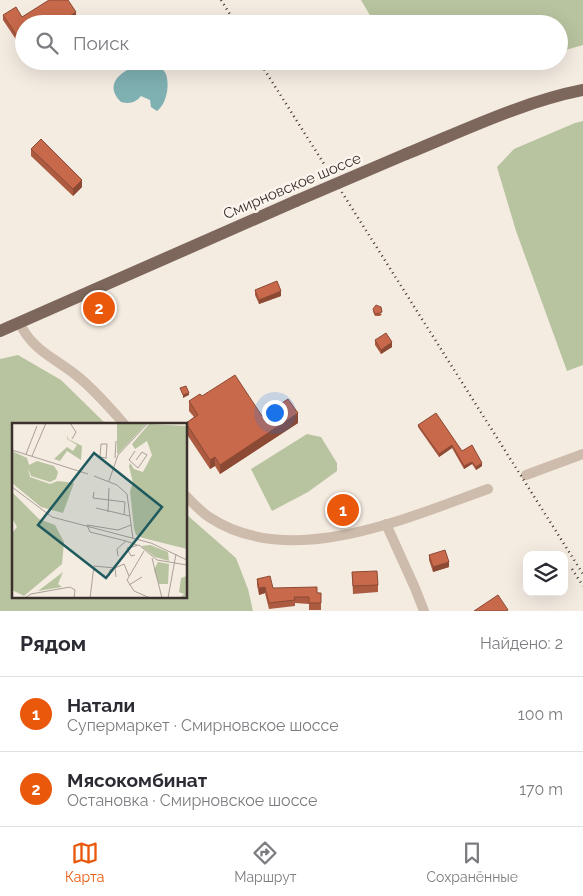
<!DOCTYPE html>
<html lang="ru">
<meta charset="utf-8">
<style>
:root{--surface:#fff;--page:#f2f2f3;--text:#2b2b33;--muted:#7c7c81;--line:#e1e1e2;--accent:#ea580c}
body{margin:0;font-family:Raleway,sans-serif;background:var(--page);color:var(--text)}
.controls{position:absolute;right:15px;bottom:15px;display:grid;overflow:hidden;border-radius:10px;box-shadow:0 5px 20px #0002}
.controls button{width:45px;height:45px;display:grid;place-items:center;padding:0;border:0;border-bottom:1px solid var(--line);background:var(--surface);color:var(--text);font:25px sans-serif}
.you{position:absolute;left:274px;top:412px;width:18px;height:18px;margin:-12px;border:4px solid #fff;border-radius:50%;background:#1a73e8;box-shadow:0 0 0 8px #1a73e833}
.badge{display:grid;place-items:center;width:32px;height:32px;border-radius:50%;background:var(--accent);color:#fff;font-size:16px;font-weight:700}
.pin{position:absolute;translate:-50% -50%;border:2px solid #fff;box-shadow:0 1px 5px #0006}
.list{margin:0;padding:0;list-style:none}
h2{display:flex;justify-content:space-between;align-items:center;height:65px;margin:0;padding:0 20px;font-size:21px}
h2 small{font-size:16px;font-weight:400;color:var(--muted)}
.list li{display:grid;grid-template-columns:32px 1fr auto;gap:15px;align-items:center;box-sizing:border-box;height:75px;padding:0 20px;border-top:1px solid var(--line)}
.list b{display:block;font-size:19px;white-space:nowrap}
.list p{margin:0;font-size:16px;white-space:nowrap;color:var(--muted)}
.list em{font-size:16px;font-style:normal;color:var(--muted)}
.icon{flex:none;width:28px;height:28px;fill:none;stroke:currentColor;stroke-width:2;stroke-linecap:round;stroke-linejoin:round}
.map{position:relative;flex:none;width:583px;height:611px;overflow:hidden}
.search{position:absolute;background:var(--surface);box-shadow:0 5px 20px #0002;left:15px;right:15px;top:15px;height:55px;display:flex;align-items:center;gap:12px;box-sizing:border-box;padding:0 18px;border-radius:28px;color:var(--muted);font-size:19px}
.sheet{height:215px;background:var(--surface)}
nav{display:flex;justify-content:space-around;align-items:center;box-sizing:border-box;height:70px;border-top:1px solid var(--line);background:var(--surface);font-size:14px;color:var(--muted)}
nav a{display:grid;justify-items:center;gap:2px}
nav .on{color:var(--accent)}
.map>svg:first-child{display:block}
.green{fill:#b8c4a0}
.water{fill:#7fb0b2}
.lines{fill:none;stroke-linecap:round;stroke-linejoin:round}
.minor{stroke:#cdbbac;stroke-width:10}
.major{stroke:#7d675c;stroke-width:12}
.rail{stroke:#3b302b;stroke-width:2.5;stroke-dasharray:1 4;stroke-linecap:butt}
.major-bridge{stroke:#7d675c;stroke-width:12}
.wall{fill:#ac5a40}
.shaded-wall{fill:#8c4a34}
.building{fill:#c8694b;stroke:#8c4a34}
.labels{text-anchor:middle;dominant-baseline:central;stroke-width:5;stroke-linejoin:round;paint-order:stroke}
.street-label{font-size:15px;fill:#3b302b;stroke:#fbf5ee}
.inset-road{fill:none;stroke:#aaa098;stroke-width:1}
.view{fill:#1f5a5e;fill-opacity:0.15;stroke:#1f5a5e;stroke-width:2.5}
.inset-edge{fill:none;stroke:#3b302b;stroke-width:2.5}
</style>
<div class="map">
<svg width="583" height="611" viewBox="0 0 583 611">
<rect width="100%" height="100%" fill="#f4ebe1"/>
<g class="green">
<path d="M361,0H583V45L559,52V24H384L371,17Z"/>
<path d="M583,121V365L567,371L516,231L497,167L514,149L575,123Z"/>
<path d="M18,355L61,380L107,425H14V597H186V514L236,558L248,589L253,611H0V359Z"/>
<path d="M307,434L321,437L337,463V471L308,492L272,511L251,469Z"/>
</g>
<path class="water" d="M148,62H155C160,66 166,71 167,78C169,89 166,104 157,111L151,107L150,100L141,96C135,103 130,104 121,102C100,81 128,67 148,62Z"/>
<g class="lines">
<g class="minor">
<path d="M19,322C32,350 53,357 76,375C94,389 110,408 125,425"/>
<path d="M526,475L583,454"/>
<path d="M186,496C193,503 200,511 209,517C290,571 406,518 488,489"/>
<path d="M386,524L415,588L424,611"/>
</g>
<g class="major">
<path d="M406,154C463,131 522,102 583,90"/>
<path d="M0,331L296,201"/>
</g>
<g class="rail">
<path d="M221,0L236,24"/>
<path d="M259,61L583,574"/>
<path d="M572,569L583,586"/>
</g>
<path class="major-bridge" d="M296,201L406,154"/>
</g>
<g class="wall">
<path d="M3,15L22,17L76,16L23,50L3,20Z"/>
<path d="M31,149L82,187L73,196L31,156Z"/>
<path d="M255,290L281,296L259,304L255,295Z"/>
<path d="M373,311L382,314L380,316H375L374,314Z"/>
<path d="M375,340L392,347L381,354L375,345Z"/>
<path d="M202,396L262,416L298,423L220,474L215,466L210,469L186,433V423L194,417L189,411V401Z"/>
<path d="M418,425L462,451L482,466L476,470L472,464L464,469L452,448L439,457L418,427Z"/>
<path d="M333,507L353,510L339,519L333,510Z"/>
<path d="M429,555L449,567L433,572L429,560Z"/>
<path d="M352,572L378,585V592L353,594Z"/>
<path d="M257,579L273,588L321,593V610H309V604L295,603V606L269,609L265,593L259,595L257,585Z"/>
</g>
<g class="shaded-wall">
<path d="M76,12V16L64,24H57Z"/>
<path d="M82,180V187L73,196V189Z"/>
<path d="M281,291V296L259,304V300Z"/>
<path d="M392,342V347L381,354V350Z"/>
<path d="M189,393V395L183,398V395Z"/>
<path d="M298,413V423L220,474V465Z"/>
<path d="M452,445V448L439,457V454Z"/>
<path d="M215,457V466L210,469V460Z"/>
<path d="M472,462V464L464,469V466Z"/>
<path d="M482,463V466L476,470V467Z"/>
<path d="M353,507V510L339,519V517Z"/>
<path d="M449,562V567L433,572V567Z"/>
<path d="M265,587V593L259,595V588Z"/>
</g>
<g class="building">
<path d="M49,0H68L76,12L57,24H24V45H23L3,15L16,7L22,17Z"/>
<path d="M41,139L82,180L73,189L31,149Z"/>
<path d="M277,281L281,291L259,300L255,290Z"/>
<path d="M376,305L381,307L382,312L380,313L375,314L374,312L373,309Z"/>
<path d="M386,333L392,342L381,350L375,340Z"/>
<path d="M235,375L262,416L288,399L298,413L220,465L215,457L210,460L186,423L198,415L189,401L200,394L202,396Z"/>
<path d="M186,386L189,393L183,395L180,388Z"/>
<path d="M436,413L462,451L472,445L482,463L476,467L472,462L464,466L452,445L439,454L418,425Z"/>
<path d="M347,498L353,507L339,517L333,507Z"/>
<path d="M445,550L449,562L433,567L429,555Z"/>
<path d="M377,571L378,585L353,586L352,572Z"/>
<path d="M270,576L273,588L317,587V593H321V603H309V597H294L295,600L269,603L265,587L259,588L257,579Z"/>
<path d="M498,595L508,610L506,611H474Z"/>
</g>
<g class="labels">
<g class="street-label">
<text transform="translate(292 186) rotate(-23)">Смирновское шоссе</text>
</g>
</g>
<g transform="translate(12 423)">
<rect width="175" height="175" fill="#f4ebe1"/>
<path d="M105,0H135L106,31L105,30ZM137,1L175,3V126L131,115L124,112L122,105L118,68L121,60L117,43L118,40L122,46L131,49L140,32L135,18L123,26L120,21ZM55,12L56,16L70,23L69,37L55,28L48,38L42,36L55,24L61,28L65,22L55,16ZM0,28L15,35L17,42L25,38L42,43L46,49L44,56L38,59L19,53L16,45L18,54L38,61L46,58L62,60L51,90L29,84L0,60ZM0,69L27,96L43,102L52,119L50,141L12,173L0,167V110L5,104L0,95ZM138,122L156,129L157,138L143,134L129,123ZM146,139L157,141L156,161H147L142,147ZM51,149L46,161L50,164L26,168ZM175,153V175H168L172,171L167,169L169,155Z" fill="#b8c4a0"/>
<path class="inset-road" d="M58,0L64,9L60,16M0,27L76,51M123,28L117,37L126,45L135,32L130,29L124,37M14,31L25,3M20,33L34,0M103,35L104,18M94,36L95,21H89L88,34L94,35M82,53L105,62L115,71L121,116M97,58L106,32L136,0M0,64L40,94L139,120L175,137M82,69L81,75L113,79L112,92M84,85L118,93M96,89L97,65M114,118L78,109L75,102L106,107L119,102M132,128L115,157L122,168L138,175M123,132L119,133L115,125L127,122L145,137L175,142M106,133L105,126L114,118L125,122M140,135L150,175M104,154L103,145L112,141L117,153M117,162L130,154M13,175L19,171L58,164L63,167L62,175M78,175L82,143L103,145L98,147L97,153M156,175L164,131"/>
<path class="view" d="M82,30L150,84L94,155L26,102Z"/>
<rect width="175" height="175" class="inset-edge"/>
</g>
</svg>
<div class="controls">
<button><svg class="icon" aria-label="layers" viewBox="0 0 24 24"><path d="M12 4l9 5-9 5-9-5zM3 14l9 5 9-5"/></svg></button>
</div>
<div class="you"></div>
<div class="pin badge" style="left:343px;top:510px">1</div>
<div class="pin badge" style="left:99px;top:308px">2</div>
<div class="search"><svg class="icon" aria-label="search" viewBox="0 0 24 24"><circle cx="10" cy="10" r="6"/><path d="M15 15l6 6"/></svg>Поиск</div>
</div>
<section class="sheet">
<h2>Рядом<small>Найдено: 2</small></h2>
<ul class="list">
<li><span class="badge">1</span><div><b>Натали</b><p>Супермаркет · Смирновское шоссе</p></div><em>100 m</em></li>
<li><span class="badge">2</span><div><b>Мясокомбинат</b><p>Остановка · Смирновское шоссе</p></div><em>170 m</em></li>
</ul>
</section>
<nav>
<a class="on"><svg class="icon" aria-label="map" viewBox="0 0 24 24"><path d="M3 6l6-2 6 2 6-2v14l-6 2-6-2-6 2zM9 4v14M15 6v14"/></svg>Карта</a>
<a><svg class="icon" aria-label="directions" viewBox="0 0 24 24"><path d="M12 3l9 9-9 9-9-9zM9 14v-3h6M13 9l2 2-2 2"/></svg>Маршрут</a>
<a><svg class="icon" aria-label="saved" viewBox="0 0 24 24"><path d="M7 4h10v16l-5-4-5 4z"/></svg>Сохранённые</a>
</nav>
